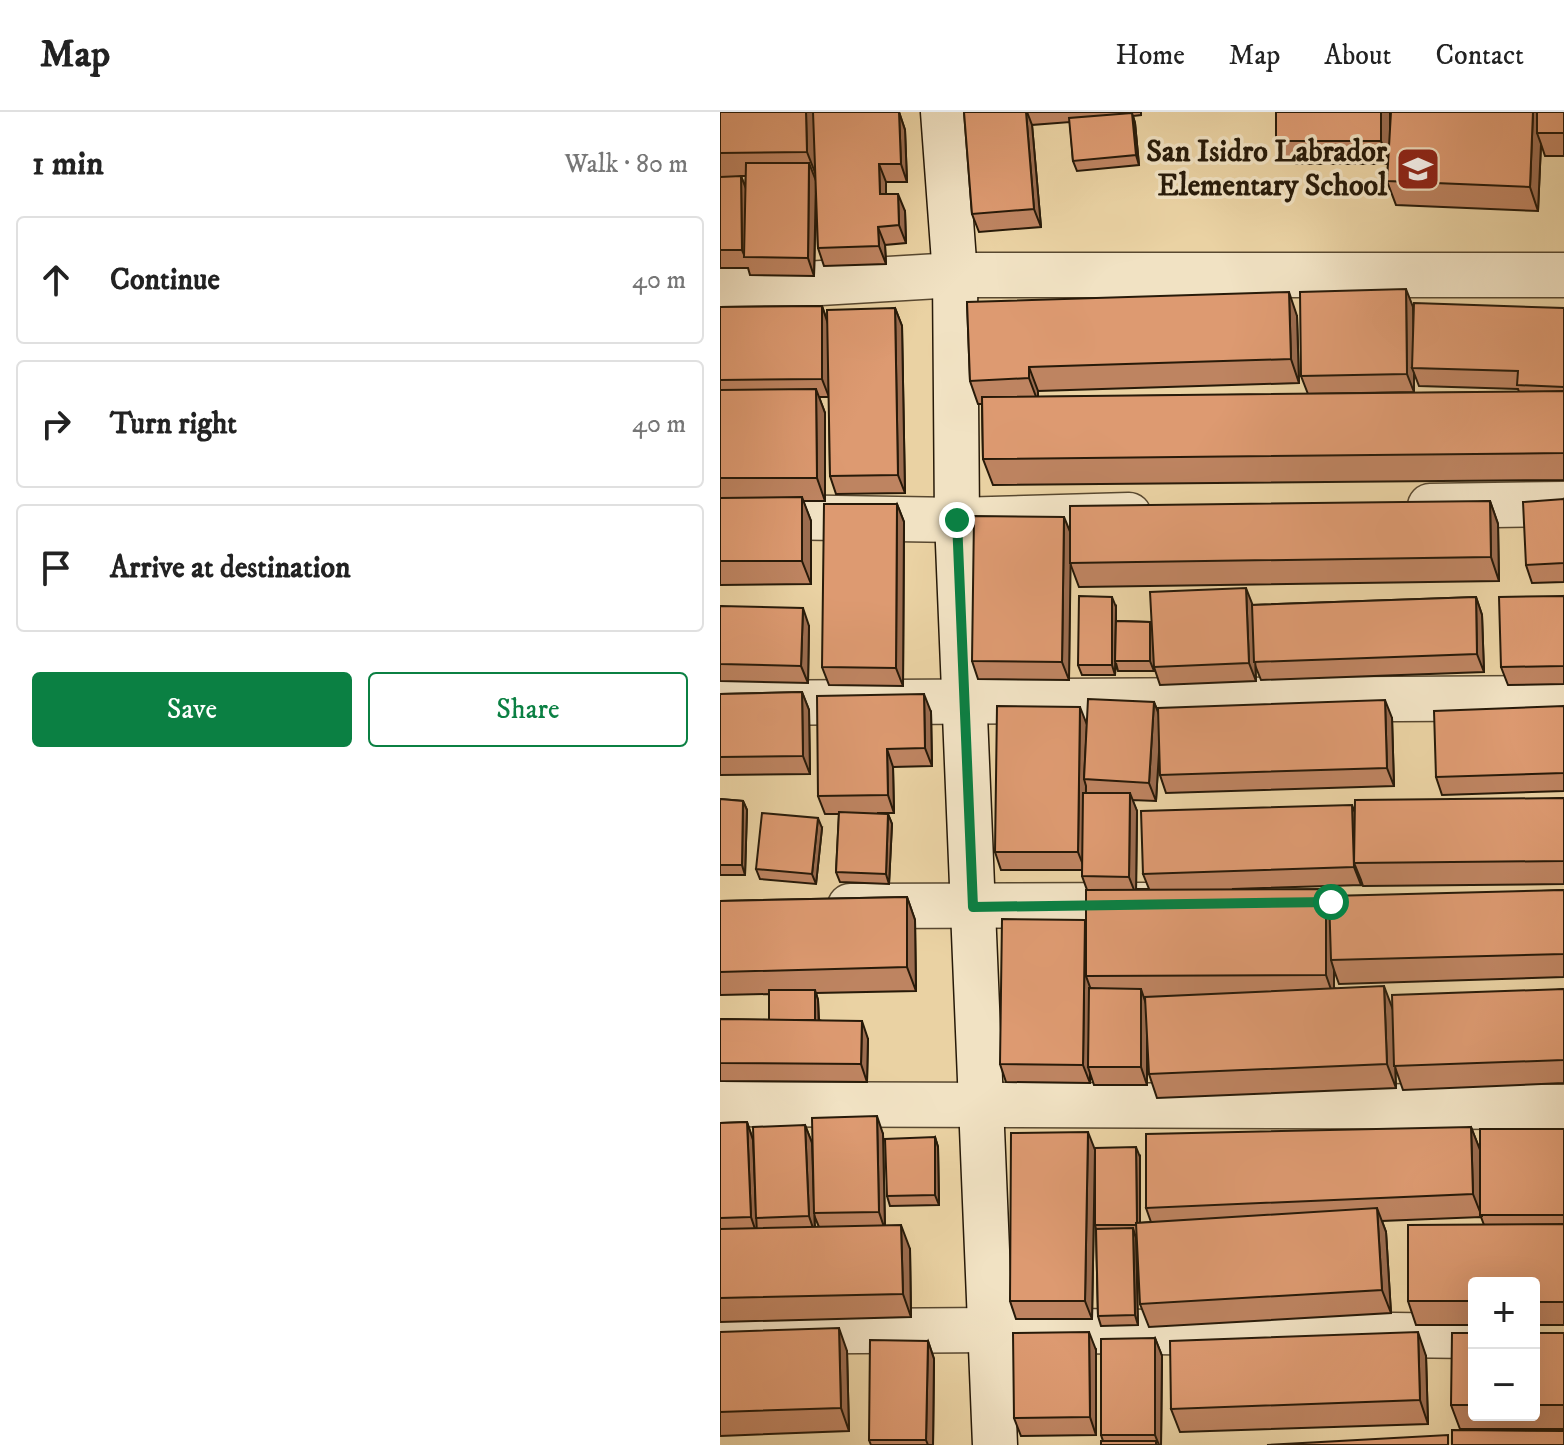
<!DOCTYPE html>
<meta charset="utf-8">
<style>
:root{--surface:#fff;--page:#f2f2f2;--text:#222;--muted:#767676;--line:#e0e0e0;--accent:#0b8043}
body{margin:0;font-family:"IM FELL DW Pica",serif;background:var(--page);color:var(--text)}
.controls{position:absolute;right:24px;bottom:24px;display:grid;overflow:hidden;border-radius:8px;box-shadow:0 8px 32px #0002}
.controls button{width:72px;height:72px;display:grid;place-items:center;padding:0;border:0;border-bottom:2px solid var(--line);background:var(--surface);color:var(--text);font:40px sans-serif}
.stop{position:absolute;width:24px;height:24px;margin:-18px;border:6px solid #0b8043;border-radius:50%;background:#fff}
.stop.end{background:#0b8043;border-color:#fff;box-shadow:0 2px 8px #0008}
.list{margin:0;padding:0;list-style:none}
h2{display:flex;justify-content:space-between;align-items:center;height:104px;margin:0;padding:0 32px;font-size:34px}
h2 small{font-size:26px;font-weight:400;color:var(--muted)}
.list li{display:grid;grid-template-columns:52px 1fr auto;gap:24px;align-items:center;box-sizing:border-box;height:128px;margin:0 16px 16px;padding:0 16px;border:2px solid var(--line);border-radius:8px}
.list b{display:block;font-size:30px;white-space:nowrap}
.list em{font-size:26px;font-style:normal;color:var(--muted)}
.actions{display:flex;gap:16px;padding:24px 32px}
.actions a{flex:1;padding:18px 0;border:2px solid var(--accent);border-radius:8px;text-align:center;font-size:28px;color:var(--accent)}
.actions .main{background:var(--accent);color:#fff}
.icon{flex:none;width:44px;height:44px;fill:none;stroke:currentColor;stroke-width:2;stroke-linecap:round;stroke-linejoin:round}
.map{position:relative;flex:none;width:844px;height:1333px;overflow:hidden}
header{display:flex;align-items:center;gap:48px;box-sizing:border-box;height:112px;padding:0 40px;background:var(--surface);border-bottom:2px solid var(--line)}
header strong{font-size:38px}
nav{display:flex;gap:44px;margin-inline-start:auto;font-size:28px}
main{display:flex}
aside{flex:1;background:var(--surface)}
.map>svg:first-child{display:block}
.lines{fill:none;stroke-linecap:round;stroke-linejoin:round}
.street-casing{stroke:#584830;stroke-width:47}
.secondary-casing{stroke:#271a09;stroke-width:47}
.street{stroke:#f1e2c3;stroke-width:44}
.secondary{stroke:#f1e2c3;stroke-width:44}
.wall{fill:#be8461;stroke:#271a09;stroke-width:2;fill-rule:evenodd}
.shaded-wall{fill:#9b6c4f;stroke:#271a09;stroke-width:2}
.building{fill:#dd9a71;stroke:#271a09;stroke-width:2}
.route{stroke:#0b8043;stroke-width:10}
.labels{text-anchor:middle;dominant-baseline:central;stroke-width:7;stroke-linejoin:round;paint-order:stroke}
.poi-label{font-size:30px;font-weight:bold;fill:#271a09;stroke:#f1e2c3;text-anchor:end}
</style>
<header>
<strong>Map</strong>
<nav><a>Home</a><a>Map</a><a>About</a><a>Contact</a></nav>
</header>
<main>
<aside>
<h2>1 min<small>Walk · 80 m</small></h2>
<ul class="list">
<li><svg class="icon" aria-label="ahead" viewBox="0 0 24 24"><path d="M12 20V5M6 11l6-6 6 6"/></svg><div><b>Continue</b></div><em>40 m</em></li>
<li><svg class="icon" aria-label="right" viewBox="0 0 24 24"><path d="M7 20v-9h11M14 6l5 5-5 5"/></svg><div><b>Turn right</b></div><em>40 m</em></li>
<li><svg class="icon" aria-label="arrive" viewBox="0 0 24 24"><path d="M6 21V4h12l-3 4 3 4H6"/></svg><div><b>Arrive at destination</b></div></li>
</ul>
<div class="actions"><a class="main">Save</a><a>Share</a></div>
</aside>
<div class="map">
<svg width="844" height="1333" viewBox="0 0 844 1333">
<rect width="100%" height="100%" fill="#ead2a3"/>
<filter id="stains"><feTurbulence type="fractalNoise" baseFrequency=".0025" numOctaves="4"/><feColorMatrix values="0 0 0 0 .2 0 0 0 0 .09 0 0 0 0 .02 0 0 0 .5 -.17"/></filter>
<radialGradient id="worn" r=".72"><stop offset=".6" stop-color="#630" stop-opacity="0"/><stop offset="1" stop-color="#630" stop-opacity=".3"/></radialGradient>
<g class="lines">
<g class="street-casing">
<g id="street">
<path d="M0,177L235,163H844"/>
<path d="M710,394L844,392"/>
<path d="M0,404L237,408L409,403"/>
<path d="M0,591L844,586"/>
<path d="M130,794L426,793"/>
<path d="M0,992L844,995"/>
<path d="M0,1220L271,1218L754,1224"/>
</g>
</g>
<g class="secondary-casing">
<path id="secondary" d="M223,0L235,163L237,408L275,1333"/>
</g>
<use href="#street" class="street"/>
<use href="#secondary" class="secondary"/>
</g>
<g class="wall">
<path d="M0,0H179L185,18L187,70H166V82L185,99L186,131L165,133L166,152L104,154L98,136L96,80L94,164L30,163L28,156H0ZM21,64H26L25,75Z"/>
<path d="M244,0H421V3L413,4L415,11L419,53L357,59L353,49L350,10L312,13L321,115L259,120L252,102Z"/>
<path d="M844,0V44H825L821,32L818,99L676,93L667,69L668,52H565L556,29L670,20Z"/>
<path d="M247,190L577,204L579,271L318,279V285L799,280L798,277L699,274L694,261V280L588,282L581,264L693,195V227L844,196V368L273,373L263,347L262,292H258L250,269Z"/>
<path d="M102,194L108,211L175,196L182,214L185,381L116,382L110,364L109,285H99L105,301V389H83L91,409V472L0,473V195Z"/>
<path d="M844,387V470L812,471L806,453Z"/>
<path d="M770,389L778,412L779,469L359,475L350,451L349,568L258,567L252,549L350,421Z"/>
<path d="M177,392L184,410L183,574L109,573L102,555Z"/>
<path d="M844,484V572L788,573L781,555Z"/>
<path d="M756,485L762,503L764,560L541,568L535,553L536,569L440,573L434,555V559H398L396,551L395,563H362L358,553L396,495V509L430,510L432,515L532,493Z"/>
<path d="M0,494L89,514L88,571L0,569Z"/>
<path d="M82,580L89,598L90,662L0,663V582Z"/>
<path d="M434,590L438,600L672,606L674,674L446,681L440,663L439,637L436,689L412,688L417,699L416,777H429L423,762L635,699L844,686V772L643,774L641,768V773L512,777L610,788L844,778V865L619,872L614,858V876L673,898L844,877V971L683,978L675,955L676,976L437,986L429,962L427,931V973H374L370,961V971L286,970L280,952L366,810L367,778L362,764V758H281L275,740L367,612Z"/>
<path d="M844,594V679L722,683L716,665Z"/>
<path d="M211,600L212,654L173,655L174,701H157L168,702L172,712L169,772L120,770L116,760L119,702H105L98,684Z"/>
<path d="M0,687L23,689L27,698L25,763H0Z"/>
<path d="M102,716L96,772L40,767L36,757Z"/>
<path d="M187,785L195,808L196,879L96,881L98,888L99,908L148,927L147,970L0,969V907L49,908V882L0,883V789Z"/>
<path d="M27,1010L33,1028L85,1013L92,1031L93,1064L163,1022L165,1114L190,1137L191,1205L0,1210V1011ZM94,1103L99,1115H95Z"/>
<path d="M751,1015L760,1038L844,1017V1213H814V1171H754V1213H696L688,1189L764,1113L761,1105L662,1109L666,1120L671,1201L429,1215L420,1192L416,1123H415L418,1213L381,1214L378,1204L376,1117L375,1113L420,1045V1111L431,1110L426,1096Z"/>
<path d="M215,1025L218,1035L219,1093L170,1094L167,1084Z"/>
<path d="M375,1038L372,1207H296L290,1189Z"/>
<path d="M0,1220L127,1239L129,1319L0,1324Z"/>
<path d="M754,1221V1303H814V1221H844V1317H740L731,1293Z"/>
<path d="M435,1226L442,1244L441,1333H381L383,1329L381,1323Z"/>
<path d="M208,1229L214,1247L213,1333H151L149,1328Z"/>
<path d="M376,1238V1323L301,1324L294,1306Z"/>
<path d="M706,1244L708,1312L460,1320L451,1297Z"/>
</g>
<g class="shaded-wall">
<path d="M86,0H94L96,63L87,40Z"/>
<path d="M179,0L185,18L187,70L181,52Z"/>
<path d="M306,0H307L312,13L321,115L314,97Z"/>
<path d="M661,0H670V52L661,29Z"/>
<path d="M813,0H822L817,21L821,32L818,99L810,75Z"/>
<path d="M412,1L415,11L419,53L416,43Z"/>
<path d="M89,51L96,69L94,164L88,146Z"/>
<path d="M159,52L166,70V100L160,82Z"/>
<path d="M21,64L28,82L25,145L22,138Z"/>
<path d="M178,82L185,99L186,131L179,113Z"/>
<path d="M158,115L165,133L166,152L159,134Z"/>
<path d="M686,177L693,195L694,256H692L694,261V280L687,262Z"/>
<path d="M569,180L577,204L579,271L571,247Z"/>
<path d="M102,194L108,212L109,285L102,267Z"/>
<path d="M175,196L182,214L185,381L178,363Z"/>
<path d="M309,255L318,279V290L309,266Z"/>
<path d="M96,277L105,301V389L97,366Z"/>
<path d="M82,385L91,409V472L82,449Z"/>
<path d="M770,389L778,412L779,469L771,445Z"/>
<path d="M177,392L184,410L183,574L176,556Z"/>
<path d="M344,405L351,422L349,568L342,550Z"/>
<path d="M526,476L533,494L536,569L529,551Z"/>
<path d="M392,485L396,495L395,563L392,553Z"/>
<path d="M756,485L762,503L764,560L757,542Z"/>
<path d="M83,496L89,514L88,571L81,554Z"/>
<path d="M430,510L434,520V559L430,549Z"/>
<path d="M82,580L89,598L90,662L83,644Z"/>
<path d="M204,582L211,600L212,654L205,636Z"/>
<path d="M665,588L672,606L674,674L667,656Z"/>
<path d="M434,590L441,608L436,689L429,671Z"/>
<path d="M360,595L367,613L364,667L366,674L365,758L358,740Z"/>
<path d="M167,637L173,655L174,701L168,683Z"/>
<path d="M410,681L417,699L416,783L409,765Z"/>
<path d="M23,689L27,698L25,763L22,753Z"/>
<path d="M632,693L639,711L634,751L641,768V773L634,755Z"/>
<path d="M168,702L172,712L169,772L166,762Z"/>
<path d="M98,706L102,716L96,772L92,762Z"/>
<path d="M606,777L614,801L611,848L614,858V886L606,863Z"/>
<path d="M187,785L195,808L196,879L187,855Z"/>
<path d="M365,808L366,864L371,878L368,955L370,961V971L363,953Z"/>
<path d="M664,874L673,898L676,976L667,952Z"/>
<path d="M421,877L427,895V973L421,955Z"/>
<path d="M95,878L98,888L99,918L95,908Z"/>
<path d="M142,909L148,927L147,970L141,952Z"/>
<path d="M157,1004L163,1022L165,1118L159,1100Z"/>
<path d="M27,1010L33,1028L37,1123L31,1105Z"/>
<path d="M85,1013L92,1031L95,1122L89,1104Z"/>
<path d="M751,1015L760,1038L762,1105L753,1082Z"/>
<path d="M368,1020L375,1038L372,1207L365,1189Z"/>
<path d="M215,1025L218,1035L219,1093L215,1083Z"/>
<path d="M416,1035L420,1045V1123L417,1113Z"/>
<path d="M657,1096L666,1120L671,1201L662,1178Z"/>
<path d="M181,1113L190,1137L191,1205L183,1182Z"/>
<path d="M413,1116L416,1126L418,1213L415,1203Z"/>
<path d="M119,1216L127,1239L129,1319L121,1296Z"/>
<path d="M369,1220L376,1238V1323L370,1305Z"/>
<path d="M698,1220L706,1244L708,1312L700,1288Z"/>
<path d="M435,1226L442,1244L441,1333H439L435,1323Z"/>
<path d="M208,1229L214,1247L213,1333H208L206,1328Z"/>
</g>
<g class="building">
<path d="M0,0H86L87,40L0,41Z"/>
<path d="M93,0H179L181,52H159L160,82H178L179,113L158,115L159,134L98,136Z"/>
<path d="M244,0H306L314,97L252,102Z"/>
<rect x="556" y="0" width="105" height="29"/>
<path d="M671,0H813L810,75L667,69Z"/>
<rect x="817" y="0" width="27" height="21"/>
<path d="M412,1L416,43L353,49L349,6Z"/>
<path d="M26,51H89L88,146L24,145Z"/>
<path d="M21,64L22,138H0V65Z"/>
<path d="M686,177L687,262L581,264L580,180Z"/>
<path d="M569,180L571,247L309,255V266L250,269L247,190Z"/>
<path d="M694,191L844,196V275L797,273L798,259L692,256Z"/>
<path d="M102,194V267L0,268V195Z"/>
<path d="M175,196L178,363L110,364L107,198Z"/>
<path d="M96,277L97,366H0V278Z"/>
<path d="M844,279V341L263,347L262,285Z"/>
<path d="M82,385V449H0V386Z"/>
<path d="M844,387V451L806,453L803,390Z"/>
<path d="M770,389L771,445L350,451V394Z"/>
<path d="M104,392H177L176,556L102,555Z"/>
<path d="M254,404L344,405L342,550L252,549Z"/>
<path d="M526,476L529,551L434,555L430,480Z"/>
<path d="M359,484L392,485V553H358Z"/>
<path d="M844,484V554L781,555L779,485Z"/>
<path d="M756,485L757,542L534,550L532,493Z"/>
<path d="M0,494L83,496L81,554L0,552Z"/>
<path d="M396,509L430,510V549H395Z"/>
<path d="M82,580L83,644L0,645V582Z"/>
<path d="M204,582L205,636L167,637L168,683L98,684L97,584Z"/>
<path d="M368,587L434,590L429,671L364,667Z"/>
<path d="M665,588L667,656L440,663L438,596Z"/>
<path d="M277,594L360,595L358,740H275Z"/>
<path d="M844,594V661L716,665L714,599Z"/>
<path d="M363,681H410L409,765L362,764Z"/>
<path d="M844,686V749L634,751L635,688Z"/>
<path d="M0,687L23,689L22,753H0Z"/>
<path d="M632,693L634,755L423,762L421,699Z"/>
<path d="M119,700L168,702L166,762L116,760Z"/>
<path d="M42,701L98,706L92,762L36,757Z"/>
<path d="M606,777V863L366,864V778Z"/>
<path d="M844,778V842L611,848L609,784Z"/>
<path d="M187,785V855L0,860V789Z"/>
<path d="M282,807L365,808L363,953L280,952Z"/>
<path d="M664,874L667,952L429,962L425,885Z"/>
<path d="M369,876L421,877V955H368Z"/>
<path d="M844,877V948L674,954L672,883Z"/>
<rect x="49" y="878" width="46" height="30"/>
<path d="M0,907L142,909L141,952L0,951Z"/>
<path d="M157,1004L159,1100L94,1101L92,1006Z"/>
<path d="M27,1010L31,1105L0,1106V1011Z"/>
<path d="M85,1013L89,1104L36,1106L33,1015Z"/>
<path d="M751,1015L753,1082L426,1096V1022Z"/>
<rect x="760" y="1017" width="84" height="86"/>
<path d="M368,1020L365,1189H290L291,1021Z"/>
<path d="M215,1025V1083L167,1084L165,1027Z"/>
<path d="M416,1035L417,1111L416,1113H375V1036Z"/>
<path d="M657,1096L662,1178L420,1192L416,1111Z"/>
<path d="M844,1112V1190H814V1171H754V1189H688V1113Z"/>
<path d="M181,1113L183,1182L0,1186V1117Z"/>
<path d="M413,1116L415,1203L378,1204L376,1117Z"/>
<path d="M119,1216L121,1296L0,1300V1220Z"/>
<path d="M369,1220L370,1305L294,1306L293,1221Z"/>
<path d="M698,1220L700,1288L451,1297L450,1229Z"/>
<path d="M732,1221H754V1293H731Z"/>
<rect x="814" y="1221" width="30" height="72"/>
<path d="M435,1226V1323H381V1227Z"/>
<path d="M150,1228L208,1229L206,1328H149Z"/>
<path d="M732,1318L844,1319V1333H732Z"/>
<path d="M728,1323V1333H547Z"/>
<rect x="381" y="1329" width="55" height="4"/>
</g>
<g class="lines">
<path class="route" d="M237,408L253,795L611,790"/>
</g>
<defs>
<g id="school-square" transform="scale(2.3)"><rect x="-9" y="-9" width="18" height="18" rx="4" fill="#8f2418" stroke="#f1e2c3"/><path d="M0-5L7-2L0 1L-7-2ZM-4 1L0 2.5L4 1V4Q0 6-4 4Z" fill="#fff"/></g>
</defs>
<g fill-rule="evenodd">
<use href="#school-square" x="698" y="57"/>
</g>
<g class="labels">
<g class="poi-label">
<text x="667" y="40">San Isidro Labrador<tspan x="667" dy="34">Elementary School</tspan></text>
</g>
</g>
<rect width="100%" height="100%" filter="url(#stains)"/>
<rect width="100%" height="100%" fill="url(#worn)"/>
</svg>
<div class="controls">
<button>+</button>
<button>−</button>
</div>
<div class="stop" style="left:611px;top:790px"></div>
<div class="stop end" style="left:237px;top:408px"></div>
</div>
</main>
